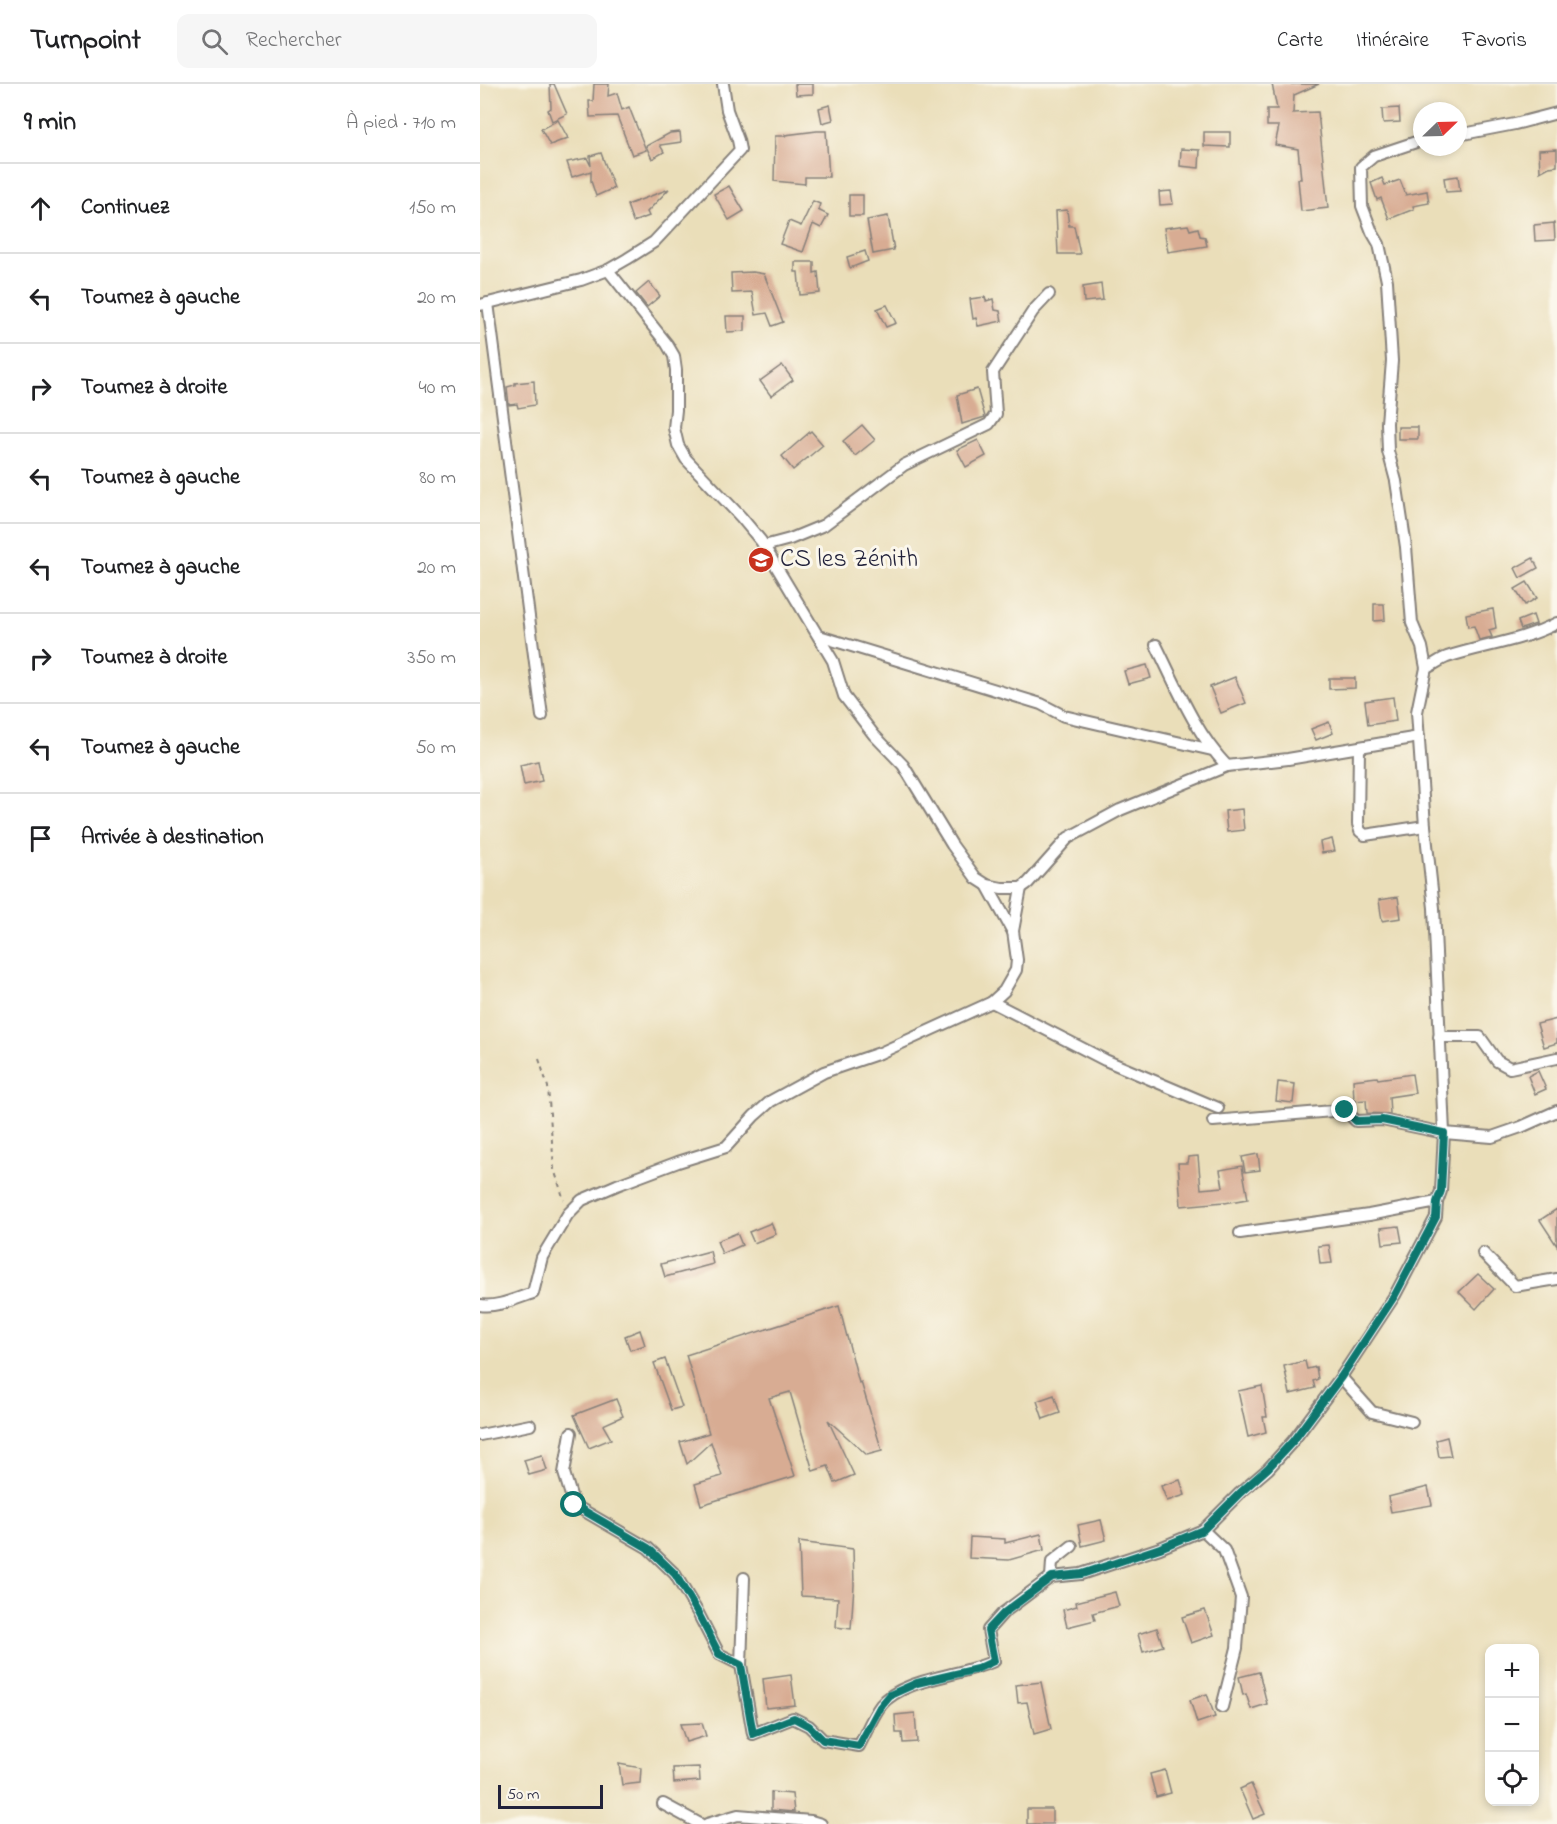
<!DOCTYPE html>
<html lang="fr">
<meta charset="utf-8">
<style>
:root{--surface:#fff;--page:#f6f6f6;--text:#202124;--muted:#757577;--line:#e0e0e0}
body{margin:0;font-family:"Indie Flower",sans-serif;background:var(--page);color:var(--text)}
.controls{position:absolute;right:18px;bottom:18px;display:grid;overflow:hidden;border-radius:12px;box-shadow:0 3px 9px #0003}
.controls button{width:54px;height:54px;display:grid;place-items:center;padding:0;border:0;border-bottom:2px solid var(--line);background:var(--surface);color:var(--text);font:30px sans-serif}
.compass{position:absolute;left:933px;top:18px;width:54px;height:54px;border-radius:50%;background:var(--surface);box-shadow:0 3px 9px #0003;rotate:67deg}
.scale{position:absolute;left:18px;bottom:15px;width:105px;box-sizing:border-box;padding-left:6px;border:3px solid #22223b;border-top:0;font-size:16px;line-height:21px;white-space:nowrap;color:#22223b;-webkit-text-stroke:4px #fbf7ec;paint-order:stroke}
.stop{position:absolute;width:18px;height:18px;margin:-14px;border:4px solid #0f766e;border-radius:50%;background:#fff}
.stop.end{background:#0f766e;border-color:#fff;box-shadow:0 2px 6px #0008}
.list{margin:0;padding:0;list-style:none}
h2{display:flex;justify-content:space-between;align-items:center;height:78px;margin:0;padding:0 24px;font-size:26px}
h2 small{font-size:20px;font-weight:400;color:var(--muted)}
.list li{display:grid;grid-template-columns:39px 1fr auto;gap:18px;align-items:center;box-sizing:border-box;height:90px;padding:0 24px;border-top:2px solid var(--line)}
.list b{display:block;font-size:22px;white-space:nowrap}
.list em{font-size:20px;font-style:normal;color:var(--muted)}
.icon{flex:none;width:33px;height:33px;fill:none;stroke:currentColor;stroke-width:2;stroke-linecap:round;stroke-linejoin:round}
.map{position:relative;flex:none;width:1077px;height:1740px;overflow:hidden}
header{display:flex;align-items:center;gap:36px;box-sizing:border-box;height:84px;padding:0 30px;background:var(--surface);border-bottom:2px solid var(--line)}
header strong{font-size:28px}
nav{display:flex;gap:33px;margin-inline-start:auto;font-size:21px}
.search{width:420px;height:54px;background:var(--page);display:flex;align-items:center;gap:15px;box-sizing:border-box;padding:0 21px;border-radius:12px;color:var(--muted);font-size:22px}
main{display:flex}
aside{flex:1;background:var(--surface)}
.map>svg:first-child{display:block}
.building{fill:#d8ac93}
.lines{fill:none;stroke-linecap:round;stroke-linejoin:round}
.minor-casing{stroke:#86807a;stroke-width:14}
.path{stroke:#86807a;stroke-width:2;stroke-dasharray:4.5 4.5;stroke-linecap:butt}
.minor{stroke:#fff;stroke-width:10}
.route{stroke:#0f766e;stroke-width:8}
.labels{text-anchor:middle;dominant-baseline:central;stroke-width:6;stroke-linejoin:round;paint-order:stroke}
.poi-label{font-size:26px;fill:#22223b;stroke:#fbf7ec;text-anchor:start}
</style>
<header>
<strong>Turnpoint</strong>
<div class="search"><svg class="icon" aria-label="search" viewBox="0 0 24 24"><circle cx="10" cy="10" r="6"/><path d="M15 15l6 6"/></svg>Rechercher</div>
<nav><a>Carte</a><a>Itinéraire</a><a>Favoris</a></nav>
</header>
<main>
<aside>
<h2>9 min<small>À pied · 710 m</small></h2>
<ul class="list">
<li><svg class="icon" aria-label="ahead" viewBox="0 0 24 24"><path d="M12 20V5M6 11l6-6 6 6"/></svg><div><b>Continuez</b></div><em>150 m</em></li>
<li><svg class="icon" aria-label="left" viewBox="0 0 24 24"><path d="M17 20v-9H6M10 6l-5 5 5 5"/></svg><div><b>Tournez à gauche</b></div><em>20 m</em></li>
<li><svg class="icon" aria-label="right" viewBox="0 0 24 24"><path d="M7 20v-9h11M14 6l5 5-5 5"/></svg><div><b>Tournez à droite</b></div><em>40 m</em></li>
<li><svg class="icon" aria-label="left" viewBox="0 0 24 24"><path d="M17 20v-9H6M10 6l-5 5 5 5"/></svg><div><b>Tournez à gauche</b></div><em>80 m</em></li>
<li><svg class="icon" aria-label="left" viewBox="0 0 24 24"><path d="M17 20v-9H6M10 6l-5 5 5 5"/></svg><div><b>Tournez à gauche</b></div><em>20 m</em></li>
<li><svg class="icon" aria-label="right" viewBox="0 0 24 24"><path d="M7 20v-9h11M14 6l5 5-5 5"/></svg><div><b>Tournez à droite</b></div><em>350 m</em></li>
<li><svg class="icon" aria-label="left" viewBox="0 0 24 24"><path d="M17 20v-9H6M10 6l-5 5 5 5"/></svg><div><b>Tournez à gauche</b></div><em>50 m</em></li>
<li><svg class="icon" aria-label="arrive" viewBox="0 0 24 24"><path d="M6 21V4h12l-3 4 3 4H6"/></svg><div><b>Arrivée à destination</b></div></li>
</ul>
</aside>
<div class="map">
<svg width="1077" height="1740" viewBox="0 0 1077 1740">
<rect width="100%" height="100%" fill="#fbf7ec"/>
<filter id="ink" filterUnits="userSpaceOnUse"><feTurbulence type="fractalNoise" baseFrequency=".0167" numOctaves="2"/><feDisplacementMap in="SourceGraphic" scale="12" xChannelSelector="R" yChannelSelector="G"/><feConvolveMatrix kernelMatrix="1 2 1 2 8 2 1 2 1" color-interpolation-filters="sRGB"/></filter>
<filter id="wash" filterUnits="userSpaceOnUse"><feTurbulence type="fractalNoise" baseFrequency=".008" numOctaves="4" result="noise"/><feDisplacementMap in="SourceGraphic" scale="24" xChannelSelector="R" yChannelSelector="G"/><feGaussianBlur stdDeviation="1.35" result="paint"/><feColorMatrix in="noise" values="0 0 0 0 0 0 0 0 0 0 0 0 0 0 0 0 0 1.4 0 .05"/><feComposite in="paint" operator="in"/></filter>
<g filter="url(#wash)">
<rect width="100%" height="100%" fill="#eadeb9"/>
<g id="blocks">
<g class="building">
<path d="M70,0H74L87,30L72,37L68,26L71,24Z"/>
<path d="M114,0H129L128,12L137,9L142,26L149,23L166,66L152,71L137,32L110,33L109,17H113Z"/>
<path d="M315,0H333V10L316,11Z"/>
<path d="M792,0H839L814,11L813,29L838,28L848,124L821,127L818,95H821L818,65L795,61L799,42H787V25H797Z"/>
<path d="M350,21L353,36L342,39L339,24Z"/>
<path d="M919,24L920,38L903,39L902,25Z"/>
<path d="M78,36L88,54L70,61L61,45Z"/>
<path d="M337,47H346L349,93H325V100L294,97L295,52H305V51Z"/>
<path d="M200,48L201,58L180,61L184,68L172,75L166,62L190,49Z"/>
<path d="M724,48H750V63L724,62Z"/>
<path d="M701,65L720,66L719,84L700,82Z"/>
<path d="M1077,65V82L1069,83L1060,88L1059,66Z"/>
<path d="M121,69L134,104L116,112L111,97V87L92,93L87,78L107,74L111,82L110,72Z"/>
<path d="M978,92L980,107L966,108L964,94Z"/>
<path d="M902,94L905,101L920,96L926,111L947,107L949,119L933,122L934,125L909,135L901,114L897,116L891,99Z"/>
<path d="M249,102L264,127L249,136L234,110Z"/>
<path d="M189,105L167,128L169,132L153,138L147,121Z"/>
<path d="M691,107L693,120L680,121L679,108Z"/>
<rect x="369" y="111" width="14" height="21"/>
<path d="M333,117L340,120L338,126L348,131L341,144L333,140L323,168L300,160L309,137L321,142Z"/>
<path d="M587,126L589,142H594L600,170H578L576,127Z"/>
<path d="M408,132L414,166L393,170L387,136Z"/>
<path d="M1074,139L1075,156L1055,157L1054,141Z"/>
<path d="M708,141L710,146L718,144L720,152L725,153L727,162L688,168L684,144Z"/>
<path d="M385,167L388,177L370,184L367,173Z"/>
<path d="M315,178H334V189L338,188L340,209L320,211L318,188H315Z"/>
<path d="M273,188L284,190L303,238L292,242L287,229L276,231L272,208L252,209L251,189Z"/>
<path d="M169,198L180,212L167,223L156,209Z"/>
<path d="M621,200L623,216L604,218L603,203Z"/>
<path d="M505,213L506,217L513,215L515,226L520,227L522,237L498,242L496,234L493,235L490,215Z"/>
<path d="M407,221L416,239L406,243L397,225Z"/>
<path d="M246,232H265V247L247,248Z"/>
<path d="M302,281L313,296L291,312L280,297Z"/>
<path d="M54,297L55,321L38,324L37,320L29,321L27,303L35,301V299Z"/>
<path d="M497,305L505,333L482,340L477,311Z"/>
<path d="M382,341L395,356L375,372L363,357Z"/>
<rect x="918" y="343" width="20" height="12"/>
<path d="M331,347L343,361L313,386L302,372Z"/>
<path d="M498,356L506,372L486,383L477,366Z"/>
<path d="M1053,474L1058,484L1040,494L1035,484Z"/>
<path d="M1047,498L1057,514L1045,521L1035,505Z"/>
<path d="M894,520H904L905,536L894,537Z"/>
<path d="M1013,525L1016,544L1009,546L1012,553L999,556L994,542L988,543L986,530Z"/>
<path d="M1053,531L1056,540L1041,545L1038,537Z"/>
<path d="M667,581L671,594L648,600L644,587Z"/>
<path d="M755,593L766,619L741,629L730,603Z"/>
<path d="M849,594H875V604L849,605Z"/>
<path d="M913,613L916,637L888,641L885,617Z"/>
<path d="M849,638L853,649L836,656L831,645Z"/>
<path d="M58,677L62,697L44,701L40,681Z"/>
<path d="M762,725L764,746L747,748L745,727Z"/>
<path d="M852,755L855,767L842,769L840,758Z"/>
<path d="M918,813L921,834L902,837L899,816Z"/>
<path d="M1077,935V959L1064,963L1057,940Z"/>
<path d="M1058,987L1066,1005L1055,1010L1048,992Z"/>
<path d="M932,990L935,1009L909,1013L910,1030L887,1029L886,1016L874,1017L873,996L897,993L898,995Z"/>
<path d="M798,998L815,1000L813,1019L796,1017Z"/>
<path d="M778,1070L780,1086L765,1088L762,1073Z"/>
<path d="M718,1072L721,1105L743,1103L740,1086L762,1082L768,1115L745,1119L744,1118L701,1122L698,1079H707L708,1073Z"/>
<path d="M1077,1125V1162L1060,1136Z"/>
<path d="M291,1139L296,1150L274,1159L269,1148Z"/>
<path d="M919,1142L922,1158L903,1160L901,1144Z"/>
<path d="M257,1149L262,1161L242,1170L237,1157Z"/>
<path d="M849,1161L852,1179L840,1180L838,1162Z"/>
<path d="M230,1167L233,1180L185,1193L181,1180Z"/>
<path d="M998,1190L1014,1205L996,1225L979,1208Z"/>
<path d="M359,1222L379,1299L381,1298L402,1367L387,1371L348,1336L374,1391L355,1399L348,1382L333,1387L310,1308L289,1314L315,1392L221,1421L215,1400L242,1392L231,1358L207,1380L200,1358L229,1349L206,1271Z"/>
<path d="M160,1246L165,1261L150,1266L145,1252Z"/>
<path d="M185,1275L202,1323L191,1326L174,1279Z"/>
<path d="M825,1277L827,1285L836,1283L838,1295L833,1297L835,1304L810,1310L804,1282Z"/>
<path d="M782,1302L787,1333H783L786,1348L768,1353L758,1307Z"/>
<path d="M574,1311L580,1329L563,1335L557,1317Z"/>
<path d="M136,1315L143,1332L123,1341L131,1355L109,1364L94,1331Z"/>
<path d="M967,1353L971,1372L959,1373L956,1356Z"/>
<path d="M62,1371L67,1386L49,1391L44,1376Z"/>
<path d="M700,1396L705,1411L687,1417L681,1402Z"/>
<path d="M948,1403L952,1421L911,1428L908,1413Z"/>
<path d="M621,1436L626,1456L602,1462L598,1441Z"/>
<path d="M561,1450L564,1466L529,1476L489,1474L490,1453L525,1455V1459Z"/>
<path d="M319,1458L373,1465L374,1501L371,1545L356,1543L358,1514L321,1512Z"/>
<path d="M635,1508L639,1522L613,1529L615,1536L587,1543L583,1526L597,1522L596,1518Z"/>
<path d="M725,1526L734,1551L711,1559L702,1533Z"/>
<path d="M677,1544L683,1562L663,1568L658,1550Z"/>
<path d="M779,1588L787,1620L771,1625L766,1610L763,1611L759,1593Z"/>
<path d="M311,1591L315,1621L286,1624L283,1595Z"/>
<path d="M561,1598L571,1645L554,1650L547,1618L538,1619L536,1601Z"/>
<path d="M727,1610L735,1633L717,1639L710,1616Z"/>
<path d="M435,1629L437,1658L423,1659L422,1649H416L415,1631Z"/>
<path d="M222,1639L226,1652L206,1658L200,1640Z"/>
<path d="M139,1680L161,1684L160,1699L142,1701Z"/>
<path d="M219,1683L220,1697L194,1699L193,1684Z"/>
<path d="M685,1686L691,1709L676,1713L670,1690Z"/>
<path d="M771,1700L785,1730L773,1735L760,1705Z"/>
<path d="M291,1708L312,1710L314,1728L291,1726Z"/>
<rect x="547" y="1725" width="25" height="15"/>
</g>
</g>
</g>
<g filter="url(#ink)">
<use href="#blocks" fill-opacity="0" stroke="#86807a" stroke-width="1.5"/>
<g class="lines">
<g class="minor-casing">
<g id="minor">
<path d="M978,51L1035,40L1077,29"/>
<path d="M128,186L187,260L194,272L196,286V326L194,344L198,361L206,375L261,433L281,457L353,577L364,612L394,651L423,681L472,761L496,794L507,801L522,804H541L548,799L588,754L640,726L747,682L808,675L939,653"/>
<path d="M8,219L62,632"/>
<path d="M0,221L101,196L128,186L147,175L174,158L260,66L258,56L247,26L243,0"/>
<path d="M284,462L310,455L344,441L424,381L509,340L516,330L513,288L553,227L569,210"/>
<path d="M339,552L561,620L584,632L732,666"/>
<path d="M676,561C697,603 714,647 747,682"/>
<path d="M946,584C954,581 959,576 967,573C1004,561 1043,557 1077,539"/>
<path d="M879,664L878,740L880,747L885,751L945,742"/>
<path d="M507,801L533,848"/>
<path d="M512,918L625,976L738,1024"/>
<path d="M959,953H1000L1017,977L1030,984L1077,974"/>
<path d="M733,1037L865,1026L876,1037L902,1036L964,1049L1012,1053L1041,1043L1077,1027"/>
<path d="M760,1149L889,1131L957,1118"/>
<path d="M1003,1169L1035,1202L1077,1195"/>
<path d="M0,1221C17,1224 37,1214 53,1209L62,1173L88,1130L102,1116L137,1101L198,1078L246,1063L274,1032L291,1017L344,988L400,969L512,918L524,907L536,886L537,876L533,847L541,804"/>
<path d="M861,1293L892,1328L932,1338"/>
<path d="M91,1349L84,1389L94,1421L168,1464L195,1490L218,1529L239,1570L261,1581"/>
<path d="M0,1351L50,1341"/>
<path d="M723,1446L744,1466L761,1513L757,1564L742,1623"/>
<path d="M571,1493L572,1478L592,1462"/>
<path d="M264,1494L261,1581L273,1650L313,1634L329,1642L343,1656L379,1662C386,1649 392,1633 401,1621C423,1594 482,1592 514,1577L508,1546L523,1529L571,1493L601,1490L680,1464L723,1446L760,1409L788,1385L813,1357L861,1293L915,1211L956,1133L957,1118L961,1107L964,1049L954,824L945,742L937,628L946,584L942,563L932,539L926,463L916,397L908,367L907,339L912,277L907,197L899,160L892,148L882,122L881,83L894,72L942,56"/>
<path d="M183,1720L220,1740"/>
<path d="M227,1740L258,1731L331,1737L341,1740"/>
</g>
</g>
<path class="path" d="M59,975L68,1003L74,1085L84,1116"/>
<use href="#minor" class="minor"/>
</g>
</g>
<g class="lines" filter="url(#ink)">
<path class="route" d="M94,1421L168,1464L195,1490L218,1529L239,1570L261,1581L273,1650L314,1634L329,1642L343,1656L379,1662L400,1623L410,1611L437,1599L497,1585L514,1577L508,1546L524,1529L572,1493L602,1490L680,1464L723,1446L760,1409L788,1384L813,1357L861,1293L915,1211L956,1133L957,1118L961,1107L964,1049L902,1036L876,1037L865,1026"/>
</g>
<defs>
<g id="school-disc" transform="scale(1.35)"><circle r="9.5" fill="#c8321e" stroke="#fbf7ec"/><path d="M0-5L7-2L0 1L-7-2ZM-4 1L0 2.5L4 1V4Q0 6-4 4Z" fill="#fff"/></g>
</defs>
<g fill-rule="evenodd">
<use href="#school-disc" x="281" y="476"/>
</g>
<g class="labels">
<g class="poi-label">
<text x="300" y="476">CS les Zénith</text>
</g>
</g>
</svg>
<div class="controls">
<button>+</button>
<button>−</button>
<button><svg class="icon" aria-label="locate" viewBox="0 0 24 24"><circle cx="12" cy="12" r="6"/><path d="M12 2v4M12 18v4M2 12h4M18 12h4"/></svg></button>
</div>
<svg class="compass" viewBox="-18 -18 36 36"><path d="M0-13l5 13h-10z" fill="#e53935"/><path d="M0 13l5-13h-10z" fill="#757577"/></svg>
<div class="scale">50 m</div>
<div class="stop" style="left:94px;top:1421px"></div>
<div class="stop end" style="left:865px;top:1026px"></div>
</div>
</main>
